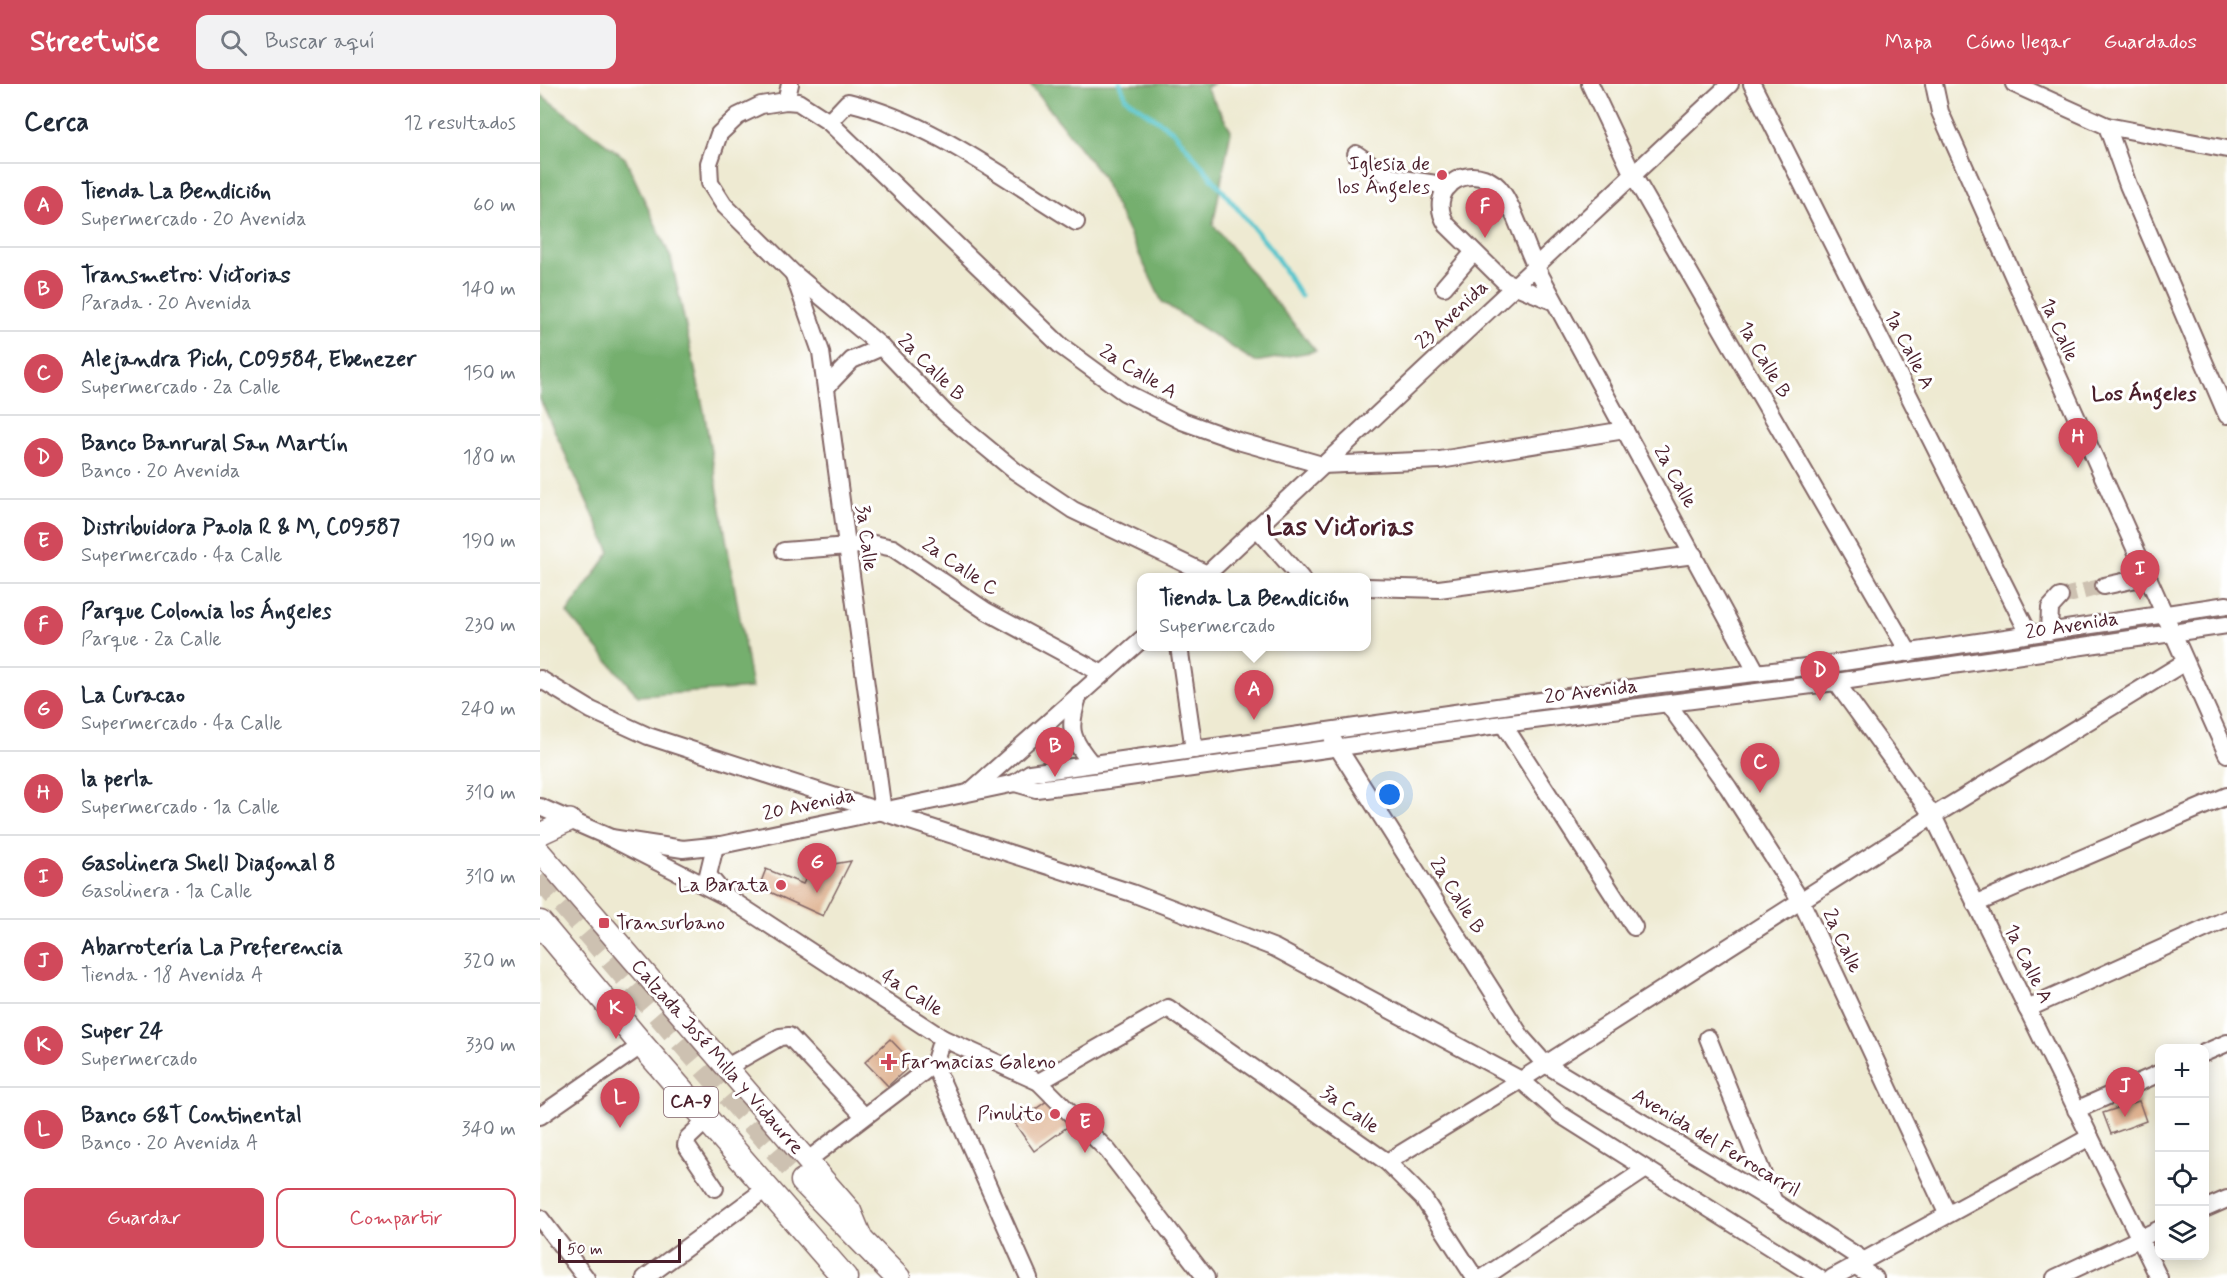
<!DOCTYPE html>
<html lang="es">
<meta charset="utf-8">
<style>
:root{--surface:#fff;--page:#f2f2f3;--text:#1f2937;--muted:#747a83;--line:#e0e1e3;--accent:#d1495b}
body{margin:0;font-family:Mynerve,sans-serif;background:var(--page);color:var(--text)}
.controls{position:absolute;right:18px;bottom:18px;display:grid;overflow:hidden;border-radius:12px;box-shadow:0 3px 15px #0003}
.controls button{width:54px;height:54px;display:grid;place-items:center;padding:0;border:0;border-bottom:2px solid var(--line);background:var(--surface);color:var(--text);font:30px sans-serif}
.scale{position:absolute;left:18px;bottom:15px;width:123px;box-sizing:border-box;padding-left:6px;border:3px solid #4a1f2b;border-top:0;font-size:16px;line-height:21px;white-space:nowrap;color:#4a1f2b;-webkit-text-stroke:4px #fff;paint-order:stroke}
.you{position:absolute;left:850px;top:711px;width:21px;height:21px;margin:-15px;border:4px solid #fff;border-radius:50%;background:#1a73e8;box-shadow:0 0 0 9px #1a73e833}
.badge{display:grid;place-items:center;width:39px;height:39px;border-radius:50%;background:var(--accent);color:#fff;font-size:20px;font-weight:700}
.pin{position:absolute;translate:-50% -50px;filter:drop-shadow(0 2px 3px #0008)}
.pin::after{content:'';position:absolute;top:32px;width:21px;height:18px;background:inherit;clip-path:polygon(0 0,100% 0,50% 100%)}
.popup{position:absolute;left:597px;top:489px;width:234px;height:78px;box-sizing:border-box;display:grid;place-content:center;border-radius:12px;background:var(--surface);filter:drop-shadow(0 2px 4px #0005);font-size:20px;white-space:nowrap;color:var(--muted)}
.popup b{font-size:22px;color:var(--text)}
.popup::after{content:'';position:absolute;left:50%;top:100%;margin-left:-12px;border:12px solid transparent;border-top-color:var(--surface)}
.list{margin:0;padding:0;list-style:none}
h2{display:flex;justify-content:space-between;align-items:center;height:78px;margin:0;padding:0 24px;font-size:26px}
h2 small{font-size:20px;font-weight:400;color:var(--muted)}
.list li{display:grid;grid-template-columns:39px 1fr auto;gap:18px;align-items:center;box-sizing:border-box;height:84px;padding:0 24px;border-top:2px solid var(--line)}
.list b{display:block;font-size:22px;white-space:nowrap}
.list p{margin:0;font-size:20px;white-space:nowrap;color:var(--muted)}
.list em{font-size:20px;font-style:normal;color:var(--muted)}
.actions{display:flex;gap:12px;padding:18px 24px}
.actions a{flex:1;padding:14px 0;border:2px solid var(--accent);border-radius:12px;text-align:center;font-size:21px;color:var(--accent)}
.actions .main{background:var(--accent);color:#fff}
.icon{flex:none;width:33px;height:33px;fill:none;stroke:currentColor;stroke-width:2;stroke-linecap:round;stroke-linejoin:round}
.map{position:relative;flex:none;width:1687px;height:1194px;overflow:hidden}
header{display:flex;align-items:center;gap:36px;box-sizing:border-box;height:84px;padding:0 30px;background:var(--accent);color:#fff}
header strong{font-size:28px}
nav{display:flex;gap:33px;margin-inline-start:auto;font-size:21px}
.search{width:420px;height:54px;background:var(--page);display:flex;align-items:center;gap:15px;box-sizing:border-box;padding:0 21px;border-radius:12px;color:var(--muted);font-size:22px}
main{display:flex}
aside{flex:1;background:var(--surface)}
.map>svg:first-child{display:block}
.forest{fill:#74af6e;stroke:#5f674c;stroke-width:1.5}
.lines{fill:none;stroke-linecap:round;stroke-linejoin:round}
.stream{stroke:#57c5cc;stroke-width:5}
.building{fill:#deb18f}
.minor-tunnel{stroke:#cdc1b1;stroke-width:16;stroke-dasharray:16 8;stroke-linecap:butt}
.highway-tunnel{stroke:#cdc1b1;stroke-width:24;stroke-dasharray:24 12;stroke-linecap:butt}
.minor-casing{stroke:#836665;stroke-width:20}
.major-casing{stroke:#836665;stroke-width:24}
.highway-casing{stroke:#836665;stroke-width:27}
.minor{stroke:#fff;stroke-width:16}
.major{stroke:#fff;stroke-width:21}
.highway{stroke:#fff;stroke-width:24}
.poi-dot{fill:#d1495b;stroke:#fff;stroke-width:2}
.labels{text-anchor:middle;dominant-baseline:central;stroke-width:6;stroke-linejoin:round;paint-order:stroke}
.shield{fill:#fff;stroke:#80626b;stroke-width:1.5}
.shield-label{font-size:18px;font-weight:bold;fill:#4a1f2b}
.poi-label{font-size:20px;fill:#4a1f2b;stroke:#fff;text-anchor:end}
.street-label{font-size:20px;fill:#4a1f2b;stroke:#fff}
.neighbourhood-label{font-size:21px;font-weight:bold;fill:#4a1f2b;stroke:#fff}
.district-label{font-size:26px;font-weight:bold;fill:#4a1f2b;stroke:#fff}
</style>
<header>
<strong>Streetwise</strong>
<div class="search"><svg class="icon" aria-label="search" viewBox="0 0 24 24"><circle cx="10" cy="10" r="6"/><path d="M15 15l6 6"/></svg>Buscar aquí</div>
<nav><a>Mapa</a><a>Cómo llegar</a><a>Guardados</a></nav>
</header>
<main>
<aside>
<h2>Cerca<small>12 resultados</small></h2>
<ul class="list">
<li><span class="badge">A</span><div><b>Tienda La Bendición</b><p>Supermercado · 20 Avenida</p></div><em>60 m</em></li>
<li><span class="badge">B</span><div><b>Transmetro: Victorias</b><p>Parada · 20 Avenida</p></div><em>140 m</em></li>
<li><span class="badge">C</span><div><b>Alejandra Pich, C09584, Ebenezer</b><p>Supermercado · 2a Calle</p></div><em>150 m</em></li>
<li><span class="badge">D</span><div><b>Banco Banrural San Martín</b><p>Banco · 20 Avenida</p></div><em>180 m</em></li>
<li><span class="badge">E</span><div><b>Distribuidora Paola R &amp; M, C09587</b><p>Supermercado · 4a Calle</p></div><em>190 m</em></li>
<li><span class="badge">F</span><div><b>Parque Colonia los Ángeles</b><p>Parque · 2a Calle</p></div><em>230 m</em></li>
<li><span class="badge">G</span><div><b>La Curacao</b><p>Supermercado · 4a Calle</p></div><em>240 m</em></li>
<li><span class="badge">H</span><div><b>la perla</b><p>Supermercado · 1a Calle</p></div><em>310 m</em></li>
<li><span class="badge">I</span><div><b>Gasolinera Shell Diagonal 8</b><p>Gasolinera · 1a Calle</p></div><em>310 m</em></li>
<li><span class="badge">J</span><div><b>Abarrotería La Preferencia</b><p>Tienda · 18 Avenida A</p></div><em>320 m</em></li>
<li><span class="badge">K</span><div><b>Super 24</b><p>Supermercado</p></div><em>330 m</em></li>
<li><span class="badge">L</span><div><b>Banco G&amp;T Continental</b><p>Banco · 20 Avenida A</p></div><em>340 m</em></li>
</ul>
<div class="actions"><a class="main">Guardar</a><a>Compartir</a></div>
</aside>
<div class="map">
<svg width="1687" height="1194" viewBox="0 0 1687 1194">
<rect width="100%" height="100%" fill="#fff"/>
<filter id="ink" filterUnits="userSpaceOnUse"><feTurbulence type="fractalNoise" baseFrequency=".0167" numOctaves="2"/><feDisplacementMap in="SourceGraphic" scale="12" xChannelSelector="R" yChannelSelector="G"/><feConvolveMatrix kernelMatrix="1 2 1 2 8 2 1 2 1" color-interpolation-filters="sRGB"/></filter>
<filter id="wash" filterUnits="userSpaceOnUse"><feTurbulence type="fractalNoise" baseFrequency=".008" numOctaves="4" result="noise"/><feDisplacementMap in="SourceGraphic" scale="24" xChannelSelector="R" yChannelSelector="G"/><feGaussianBlur stdDeviation="1.35" result="paint"/><feColorMatrix in="noise" values="0 0 0 0 0 0 0 0 0 0 0 0 0 0 0 0 0 1.4 0 .05"/><feComposite in="paint" operator="in"/></filter>
<g filter="url(#wash)">
<rect width="100%" height="100%" fill="#eeead2"/>
<g class="forest">
<path d="M490,0H673L666,4L691,46L673,141L776,267L715,278L622,218L561,91Z"/>
<path d="M0,10L85,74L131,174L164,327L212,604L98,612L27,529L70,468L0,315Z"/>
</g>
<g class="lines">
<path class="stream" d="M580,0L586,14L633,47L731,165L761,212"/>
</g>
<g id="blocks">
<g class="building">
<path d="M311,777L283,832L219,803L226,785L263,800L271,784Z"/>
<path d="M350,955L373,979L348,1002L325,978Z"/>
<path d="M507,1017L534,1038L494,1067L475,1040Z"/>
<path d="M1599,1017L1606,1037L1571,1050L1563,1029Z"/>
</g>
</g>
</g>
<g filter="url(#ink)">
<use href="#blocks" fill-opacity="0" stroke="#836665" stroke-width="1.5"/>
<g class="lines">
<path class="minor-tunnel" d="M1520,513L1564,502"/>
<path class="highway-tunnel" d="M0,793L263,1097"/>
<g class="minor-casing">
<g id="minor">
<path d="M1050,0L1093,91L1369,569"/>
<path d="M1212,0L1489,550"/>
<path d="M1394,0L1400,28L1687,670"/>
<path d="M1474,0L1567,42L1687,65"/>
<path d="M246,17L250,0"/>
<path d="M289,38L308,18C392,38 464,94 536,138"/>
<path d="M1567,42L1588,101L1687,331"/>
<path d="M816,70L850,93L909,102"/>
<path d="M254,191L281,268L343,728"/>
<path d="M904,203L934,168"/>
<path d="M1015,218L964,197L907,141C885,107 925,77 955,100C971,112 986,165 997,185C1070,320 1144,454 1217,589"/>
<path d="M286,303L312,276L342,263"/>
<path d="M716,443L761,494"/>
<path d="M244,467L334,460L353,464L446,527L561,589"/>
<path d="M667,490L533,426L475,387L406,330L342,263L253,189L184,121L170,99L169,79L179,50L198,32L221,21L246,17L258,18L289,38L521,262L584,308L642,337L698,357L782,381L900,376L1085,346"/>
<path d="M663,494L1190,0"/>
<path d="M1564,502L1606,493"/>
<path d="M826,503L899,505L1154,471"/>
<path d="M1509,548L1510,524L1520,513"/>
<path d="M639,562L654,666"/>
<path d="M0,595L51,626L108,652L592,809L735,864L981,996L1021,1031L1279,1194"/>
<path d="M1296,598L1393,732L1619,1194"/>
<path d="M539,610C528,644 529,653 552,680"/>
<path d="M1128,620L1188,703L1261,817L1407,1129"/>
<path d="M963,640L1094,843"/>
<path d="M793,656L982,954L1005,980L1234,1118L1323,1176"/>
<path d="M475,699L496,705L561,697L963,640L1296,598L1687,541"/>
<path d="M431,707L602,555"/>
<path d="M0,723L71,754L187,813L402,954L499,998L568,1067L666,1194"/>
<path d="M71,754L143,765L181,761L475,699L490,689L1113,601L1283,581L1687,521"/>
<path d="M175,762L168,791L182,808"/>
<path d="M1435,820L1687,712"/>
<path d="M1487,925L1687,835"/>
<path d="M1168,954L1234,1118"/>
<path d="M1664,969L1687,959"/>
<path d="M394,980L489,1194"/>
<path d="M187,983L240,953L249,952L324,1032"/>
<path d="M499,998L628,924L847,1078L883,1114L935,1194"/>
<path d="M1536,1026L1620,989"/>
<path d="M0,1032L102,961"/>
<path d="M167,1036L148,1054L146,1061L175,1104"/>
<path d="M268,1076L394,980L402,954"/>
<path d="M847,1078L981,996L1393,732L1645,578"/>
<path d="M1664,1125L1687,1115"/>
<path d="M0,1134L46,1194"/>
<path d="M1314,1181L1335,1194"/>
<path d="M105,1194L227,1104"/>
<path d="M943,1194L1106,1085"/>
<path d="M1292,1194L1550,1053"/>
<path d="M1515,1194L1620,1145"/>
</g>
</g>
<g class="major-casing">
<g id="major">
<path d="M0,750L30,736"/>
<path d="M0,768L310,1126L322,1155"/>
</g>
</g>
<g class="highway-casing">
<g id="highway">
<path d="M0,839L102,961L305,1194"/>
<path d="M263,1097L358,1194"/>
</g>
</g>
<use href="#minor" class="minor"/>
<use href="#major" class="major"/>
<use href="#highway" class="highway"/>
</g>
</g>
<g class="poi-dot">
<circle cx="902" cy="91" r="6"/>
<circle cx="241" cy="801" r="6"/>
<rect x="58" y="833" width="12" height="12" rx="3"/>
<path d="M346 969h6v6h6v6h-6v6h-6v-6h-6v-6h6z"/>
<circle cx="515" cy="1030" r="6"/>
</g>
<g class="labels">
<rect class="shield" x="124" y="1003" width="54" height="30" rx="4.5"/>
<g class="shield-label">
<text x="151" y="1018">CA-9</text>
</g>
<g class="poi-label">
<text x="890" y="80">Iglesia de<tspan x="890" dy="23">los Ángeles</tspan></text>
<text x="229" y="801">La Barata</text>
<text x="76" y="839" text-anchor="start">Transurbano</text>
<text x="361" y="978" text-anchor="start">Farmacias Galeno</text>
<text x="503" y="1030">Pinulito</text>
</g>
<g class="street-label">
<text transform="translate(912 231) rotate(-43)">23 Avenida</text>
<text transform="translate(1519 246) rotate(66)">1a Calle</text>
<text transform="translate(1369 266) rotate(63)">1a Calle A</text>
<text transform="translate(1224 276) rotate(60)">1a Calle B</text>
<text transform="translate(391 284) rotate(45)">2a Calle B</text>
<text transform="translate(598 288) rotate(31)">2a Calle A</text>
<text transform="translate(1135 393) rotate(61)">2a Calle</text>
<text transform="translate(326 454) rotate(83)">3a Calle</text>
<text transform="translate(420 483) rotate(34)">2a Calle C</text>
<text transform="translate(1532 542) rotate(-9)">20 Avenida</text>
<text transform="translate(1051 608) rotate(-7)">20 Avenida</text>
<text transform="translate(269 721) rotate(-12)">20 Avenida</text>
<text transform="translate(917 812) rotate(58)">2a Calle B</text>
<text transform="translate(1302 857) rotate(65)">2a Calle</text>
<text transform="translate(1488 880) rotate(64)">1a Calle A</text>
<text transform="translate(372 909) rotate(33)">4a Calle</text>
<text transform="translate(177 973) rotate(49)">Calzada José Milla y Vidaurre</text>
<text transform="translate(810 1026) rotate(36)">3a Calle</text>
<text transform="translate(1176 1059) rotate(31)">Avenida del Ferrocarril</text>
</g>
<g class="neighbourhood-label">
<text x="1604" y="310">Los Ángeles</text>
</g>
<g class="district-label">
<text x="800" y="444">Las Victorias</text>
</g>
</g>
</svg>
<div class="controls">
<button>+</button>
<button>−</button>
<button><svg class="icon" aria-label="locate" viewBox="0 0 24 24"><circle cx="12" cy="12" r="6"/><path d="M12 2v4M12 18v4M2 12h4M18 12h4"/></svg></button>
<button><svg class="icon" aria-label="layers" viewBox="0 0 24 24"><path d="M12 4l9 5-9 5-9-5zM3 14l9 5 9-5"/></svg></button>
</div>
<div class="scale">50 m</div>
<div class="you"></div>
<div class="pin badge" style="left:714px;top:636px">A</div>
<div class="popup"><b>Tienda La Bendición</b>Supermercado</div>
<div class="pin badge" style="left:515px;top:693px">B</div>
<div class="pin badge" style="left:1220px;top:709px">C</div>
<div class="pin badge" style="left:1280px;top:617px">D</div>
<div class="pin badge" style="left:545px;top:1069px">E</div>
<div class="pin badge" style="left:945px;top:154px">F</div>
<div class="pin badge" style="left:277px;top:809px">G</div>
<div class="pin badge" style="left:1538px;top:384px">H</div>
<div class="pin badge" style="left:1600px;top:516px">I</div>
<div class="pin badge" style="left:1585px;top:1033px">J</div>
<div class="pin badge" style="left:76px;top:955px">K</div>
<div class="pin badge" style="left:80px;top:1044px">L</div>
</div>
</main>
